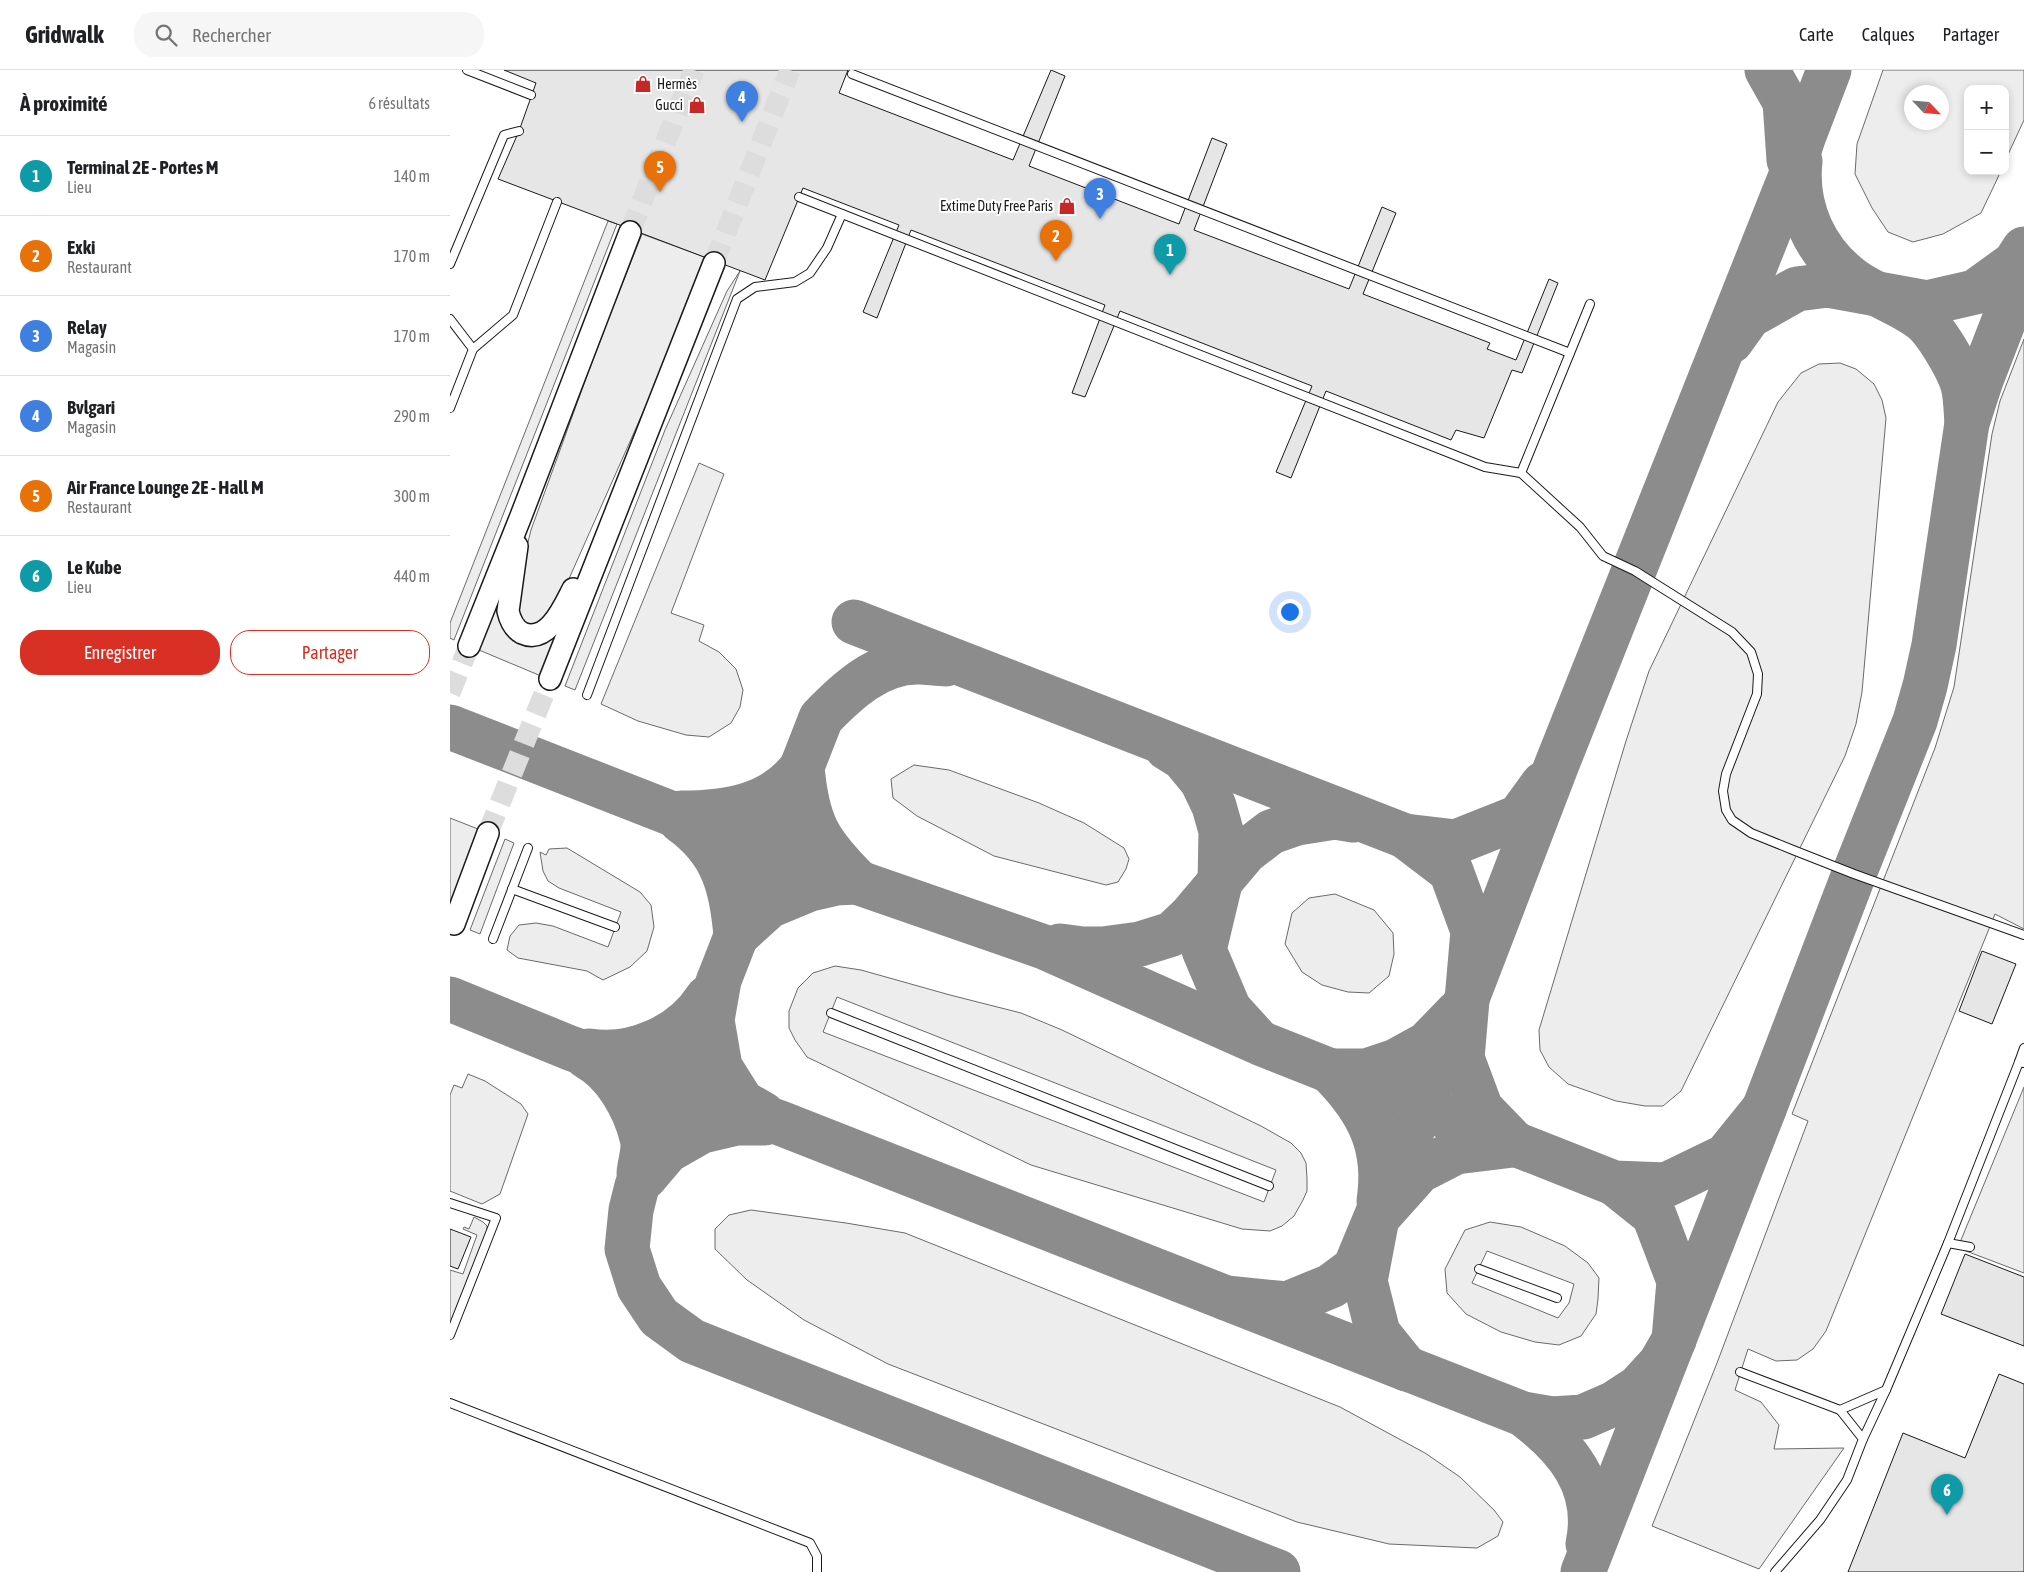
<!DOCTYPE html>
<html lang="fr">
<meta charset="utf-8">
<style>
:root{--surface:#fff;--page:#f6f6f6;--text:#202124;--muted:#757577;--line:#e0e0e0;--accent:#d93025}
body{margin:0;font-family:"Asap Condensed",sans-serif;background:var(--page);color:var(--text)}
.controls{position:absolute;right:15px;top:15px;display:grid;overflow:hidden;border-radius:10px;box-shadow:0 2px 8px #0003}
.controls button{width:45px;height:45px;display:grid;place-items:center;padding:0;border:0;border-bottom:1px solid var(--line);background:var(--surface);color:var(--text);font:25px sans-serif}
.compass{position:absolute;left:1454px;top:15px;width:45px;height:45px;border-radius:50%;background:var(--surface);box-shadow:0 2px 8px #0003;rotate:116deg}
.you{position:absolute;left:839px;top:541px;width:18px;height:18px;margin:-12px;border:4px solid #fff;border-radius:50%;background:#1a73e8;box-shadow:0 0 0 8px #1a73e833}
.badge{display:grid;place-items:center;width:32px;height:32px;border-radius:50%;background:var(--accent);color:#fff;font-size:16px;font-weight:700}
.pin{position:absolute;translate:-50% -41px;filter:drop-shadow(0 1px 2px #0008)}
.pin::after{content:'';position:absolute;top:26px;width:18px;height:15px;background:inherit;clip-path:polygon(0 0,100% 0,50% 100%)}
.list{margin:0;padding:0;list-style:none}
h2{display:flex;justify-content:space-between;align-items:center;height:65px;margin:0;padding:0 20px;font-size:21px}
h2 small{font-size:16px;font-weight:400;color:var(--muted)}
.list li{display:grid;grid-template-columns:32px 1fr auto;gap:15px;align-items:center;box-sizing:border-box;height:80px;padding:0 20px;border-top:1px solid var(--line)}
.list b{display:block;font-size:19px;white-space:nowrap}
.list p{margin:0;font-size:16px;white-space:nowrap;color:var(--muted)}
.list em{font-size:16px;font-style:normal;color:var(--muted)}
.actions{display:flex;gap:10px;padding:15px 20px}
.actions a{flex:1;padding:11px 0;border:1px solid var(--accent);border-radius:20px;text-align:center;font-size:18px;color:var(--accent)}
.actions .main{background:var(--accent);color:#fff}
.icon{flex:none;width:28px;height:28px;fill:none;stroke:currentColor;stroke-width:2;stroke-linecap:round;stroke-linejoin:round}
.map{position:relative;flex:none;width:1574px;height:1502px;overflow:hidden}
header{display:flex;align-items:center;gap:30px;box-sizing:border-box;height:70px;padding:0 25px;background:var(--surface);border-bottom:1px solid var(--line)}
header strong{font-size:24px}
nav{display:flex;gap:28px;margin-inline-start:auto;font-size:18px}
.search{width:350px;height:45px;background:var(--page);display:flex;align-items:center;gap:12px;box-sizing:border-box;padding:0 18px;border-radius:20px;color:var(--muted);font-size:19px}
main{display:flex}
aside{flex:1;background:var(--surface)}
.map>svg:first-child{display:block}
.built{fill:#ededed;stroke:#6a6a6a;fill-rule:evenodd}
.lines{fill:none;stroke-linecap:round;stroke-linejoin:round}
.taxiway{stroke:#8c8c8c;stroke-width:45}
.building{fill:#e6e6e6;stroke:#1a1a1a}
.secondary-tunnel{stroke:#ddd;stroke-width:21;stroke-dasharray:21 11;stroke-linecap:butt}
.lane-casing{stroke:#1a1a1a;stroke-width:10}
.secondary-casing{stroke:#1a1a1a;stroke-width:24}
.lane{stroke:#fff;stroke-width:8}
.secondary{stroke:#fff;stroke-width:21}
.labels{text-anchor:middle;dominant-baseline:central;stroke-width:4;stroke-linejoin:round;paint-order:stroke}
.poi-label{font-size:14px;fill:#1a1a1a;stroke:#fff;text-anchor:end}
</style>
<header>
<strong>Gridwalk</strong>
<div class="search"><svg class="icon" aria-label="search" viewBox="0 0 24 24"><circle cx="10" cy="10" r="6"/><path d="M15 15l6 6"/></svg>Rechercher</div>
<nav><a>Carte</a><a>Calques</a><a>Partager</a></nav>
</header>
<main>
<aside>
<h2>À proximité<small>6 résultats</small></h2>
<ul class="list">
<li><span class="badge" style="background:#0f9aa8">1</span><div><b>Terminal 2E - Portes M</b><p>Lieu</p></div><em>140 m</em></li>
<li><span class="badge" style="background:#e8710a">2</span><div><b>Exki</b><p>Restaurant</p></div><em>170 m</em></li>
<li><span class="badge" style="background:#3f7fe0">3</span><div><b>Relay</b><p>Magasin</p></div><em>170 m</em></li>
<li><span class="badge" style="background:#3f7fe0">4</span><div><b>Bvlgari</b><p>Magasin</p></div><em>290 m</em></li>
<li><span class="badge" style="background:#e8710a">5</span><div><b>Air France Lounge 2E - Hall M</b><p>Restaurant</p></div><em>300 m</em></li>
<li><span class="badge" style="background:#0f9aa8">6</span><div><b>Le Kube</b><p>Lieu</p></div><em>440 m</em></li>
</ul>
<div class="actions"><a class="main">Enregistrer</a><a>Partager</a></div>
</aside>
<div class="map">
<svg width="1574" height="1502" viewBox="0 0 1574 1502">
<rect width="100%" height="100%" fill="#fff"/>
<g class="built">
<path d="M1433,0H1574V50L1555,91V19H1518V101H1551L1531,143L1493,164L1463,172L1438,162L1422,138L1405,104L1407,74ZM1462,22H1492V52H1462Z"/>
<path d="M158,151L167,154L4,570L0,568V553Z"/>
<path d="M192,164L257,188L214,295L110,529L102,544L84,558L68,551L65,524L81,460L151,267Z"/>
<path d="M290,201L125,620L115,616L215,360L277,221Z"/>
<path d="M1574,269V859L1545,844L1376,1261L1363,1279L1347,1290L1326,1291L1298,1279L1285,1320L1311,1332L1329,1355L1324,1379L1394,1378L1309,1499L1202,1456L1267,1293L1358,1051L1342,1044L1485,678L1504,617L1542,364L1550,331Z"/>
<path d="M1390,293L1406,299L1424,314L1432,330L1436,348L1412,622L1406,654L1395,686L1231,1021L1213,1036H1195L1166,1031L1118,1014L1099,997L1090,980L1089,960L1176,671L1199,601L1328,332L1351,303L1369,294Z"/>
<path d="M249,393L274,404L221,543L254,555L249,571L269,582L286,599L293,620L290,637L281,653L259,667L236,665L188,651L151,634Z"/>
<path d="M51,534L52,549L108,561L91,606L29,580L45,537Z"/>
<path d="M464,695L499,700L589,733L634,753L674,778L679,789L676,799L668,812L656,815L544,786L467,746L443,728L441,709Z"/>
<path d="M0,748L33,761L0,846Z"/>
<path d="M55,769L64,773L30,864L20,860Z"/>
<path d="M117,778L190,822L201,835L204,857L197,881L180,897L153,910L137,901L68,888L57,880L60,866L69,855L86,853L103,856L158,877L171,842L109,818L98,811L93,801L90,782L96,785L99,779Z"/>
<path d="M885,824L924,840L943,863L944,884L939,906L919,923L898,922L872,915L852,902L835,874L842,843L859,828Z"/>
<path d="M385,896L411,900L500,925L571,943L612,960L811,1056L841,1073L851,1083L856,1093L857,1108V1121L853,1130L844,1146L832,1156L820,1161L792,1159L581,1095L357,987L345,970L339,958V941L348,918L363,903ZM387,927L826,1100L814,1132L373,962Z"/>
<path d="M18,1004L35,1011L71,1034L78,1044L50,1124L32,1134L0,1121V1025L4,1015L12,1018Z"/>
<path d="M1574,1017V1203L1516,1181L1511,1170Z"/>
<path d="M301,1140L396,1153L455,1163L890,1337L975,1383L1010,1407L1044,1440L1053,1452L1048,1466L1027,1478L939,1474L847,1452L438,1294L354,1250L297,1210L265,1179V1159L279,1145Z"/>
<path d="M24,1147L33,1152L37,1156V1163L0,1259V1200L13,1204L27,1165L13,1159L14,1157L19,1159Z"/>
<path d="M1040,1152L1071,1157L1115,1176L1138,1193L1149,1208L1148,1229L1146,1244L1131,1266L1109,1275L1085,1272L1051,1262L1016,1244L997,1223L995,1199L1015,1160ZM1037,1181L1124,1214L1119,1233L1108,1248L1022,1213Z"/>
</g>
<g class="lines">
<g class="taxiway">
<path d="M1317,0L1335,32L1339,90"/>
<path d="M1350,91C1345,138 1365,182 1403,210C1424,225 1450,233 1470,248C1485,258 1508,298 1513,315C1516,327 1516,341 1517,353"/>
<path d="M1281,271L1299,246L1347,219L1378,215L1477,233L1525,222L1565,193L1574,179"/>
<path d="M404,552L955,766L1006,772L1069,747L1093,714"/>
<path d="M0,657L320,782L594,877L810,973L1164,1113L1216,1115L1276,1086L1314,1039"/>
<path d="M717,678L733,688L752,711L764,736L771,761L770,813L754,880L779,939L807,970"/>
<path d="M352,697C357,754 368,772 408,812"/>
<path d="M231,743C277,743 324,736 352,697"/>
<path d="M231,751C273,781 282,817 286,866"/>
<path d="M955,766L1001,801L1023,861L1012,988L1031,1039L1063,1072"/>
<path d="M286,866L319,836L360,819L386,813L406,812"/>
<path d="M610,876L633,879H653L690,874L722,864L741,846L795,782L821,762L847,753L885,747L903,750"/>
<path d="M269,910L187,1116L181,1140L177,1179L189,1217L209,1247L242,1271L828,1502"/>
<path d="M0,929L120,978L330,1053L957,1299"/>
<path d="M139,981C183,988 233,966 257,928"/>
<path d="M137,987C165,1002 185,1038 192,1068C195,1078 190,1093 189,1103"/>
<path d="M882,1001H916L946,991L977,974L1008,942"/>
<path d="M882,1003C919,1041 937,1077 929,1131"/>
<path d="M313,1044L292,1032L270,997L262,950L269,910L371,648C397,621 429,591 469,592C478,592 487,594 496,594"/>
<path d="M195,1107L217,1081L252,1061L286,1053H315"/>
<path d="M776,1228L837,1234L881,1216L905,1198L1018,926L1107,694L1340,108L1353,68L1379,0"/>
<path d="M930,1288L1073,1344L1102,1349L1133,1347L1163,1334L1189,1317L1210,1294L1224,1270L1229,1211L1204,1145L1164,1113"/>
<path d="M957,1299L928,1263L915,1211L927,1148L969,1101L1006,1082L1063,1075"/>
<path d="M1073,1344C1117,1377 1150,1416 1138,1474"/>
<path d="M1133,1502L1314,1039L1404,804L1465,651L1475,616L1484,575L1517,353L1531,310L1574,199"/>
</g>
</g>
<g class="building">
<path d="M54,0H398L389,23L563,90L601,0L615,6L579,96L729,154L762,68L777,74L744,160L899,219L932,137L946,143L913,224L1040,273L1037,279L1066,290L1099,209L1108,213L1072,303L1062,300L1034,368L1006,360L1001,370L876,321L841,408L826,402L862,316L670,241L635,327L622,323L655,235L461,160L427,248L413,242L449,155L353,118L315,210L48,109L69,61L86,13Z"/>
<path d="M1532,881L1566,894L1542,954L1509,941Z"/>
<path d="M0,1159L21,1167L8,1199L0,1196Z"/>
<path d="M1515,1184L1574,1207V1276L1491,1244Z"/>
<path d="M1549,1304L1574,1314V1502H1398L1453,1363L1515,1388Z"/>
</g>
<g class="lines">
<g class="secondary-tunnel">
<path d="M180,162L244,0"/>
<path d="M264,193L340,0"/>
<path d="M0,623L19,576"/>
<path d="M38,763L100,609"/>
</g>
<g class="lane-casing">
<g id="lane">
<path d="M17,0L81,25"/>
<path d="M402,4L1120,283"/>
<path d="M349,127L1035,397L1071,403L1130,457L1153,486L1185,501L1282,562L1301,582L1308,604L1307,624L1276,704L1273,721L1276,740L1282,750L1301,763L1343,780L1404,804L1574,865"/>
<path d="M0,194L54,65L69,61"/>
<path d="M0,249L23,279"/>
<path d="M0,338L23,279L63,245L107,132"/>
<path d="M1071,403L1140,234"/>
<path d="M137,625L287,229L305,217L345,212L360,203L377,178L392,144"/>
<path d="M62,819L165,857"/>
<path d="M43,869L78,778"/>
<path d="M381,943L819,1116"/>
<path d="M1569,992L1574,978"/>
<path d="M0,1133L46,1148L0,1265"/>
<path d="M1498,1173L1569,992L1574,993"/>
<path d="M1029,1199L1107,1228"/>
<path d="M1290,1302L1390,1340L1436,1320L1498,1173L1520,1177"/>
<path d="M0,1333L360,1473L367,1486V1502"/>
<path d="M1413,1369L1436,1320"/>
<path d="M1325,1502L1370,1450L1397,1410L1413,1369L1390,1340"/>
</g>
</g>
<g class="secondary-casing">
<g id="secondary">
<path d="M67,476L58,541C60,550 63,558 72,563C98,575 114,536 123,519"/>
<path d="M19,576L71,446L180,162"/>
<path d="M100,609L264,193"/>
<path d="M4,854L38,763"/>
</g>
</g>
<use href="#lane" class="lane"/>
<use href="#secondary" class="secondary"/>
</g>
<defs>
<g id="shop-bare" transform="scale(1.35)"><path d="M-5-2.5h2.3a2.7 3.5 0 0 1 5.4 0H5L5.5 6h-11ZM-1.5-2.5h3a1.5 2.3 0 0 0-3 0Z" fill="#c62828" stroke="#fff" stroke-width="2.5" paint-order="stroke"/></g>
</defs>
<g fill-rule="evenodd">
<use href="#shop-bare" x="193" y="14"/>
<use href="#shop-bare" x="247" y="35"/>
<use href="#shop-bare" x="617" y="136"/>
</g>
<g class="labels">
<g class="poi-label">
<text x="207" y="14" text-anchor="start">Hermès</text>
<text x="233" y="35">Gucci</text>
<text x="603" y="136">Extime Duty Free Paris</text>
</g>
</g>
</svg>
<div class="controls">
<button>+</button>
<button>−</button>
</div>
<svg class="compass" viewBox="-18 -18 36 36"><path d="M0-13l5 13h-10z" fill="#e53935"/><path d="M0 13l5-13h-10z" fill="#757577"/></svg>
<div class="you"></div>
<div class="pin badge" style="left:720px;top:205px;background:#0f9aa8">1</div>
<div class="pin badge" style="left:606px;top:191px;background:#e8710a">2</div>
<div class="pin badge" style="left:650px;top:149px;background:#3f7fe0">3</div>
<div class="pin badge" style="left:292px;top:52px;background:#3f7fe0">4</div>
<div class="pin badge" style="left:210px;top:122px;background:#e8710a">5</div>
<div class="pin badge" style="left:1497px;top:1445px;background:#0f9aa8">6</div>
</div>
</main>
